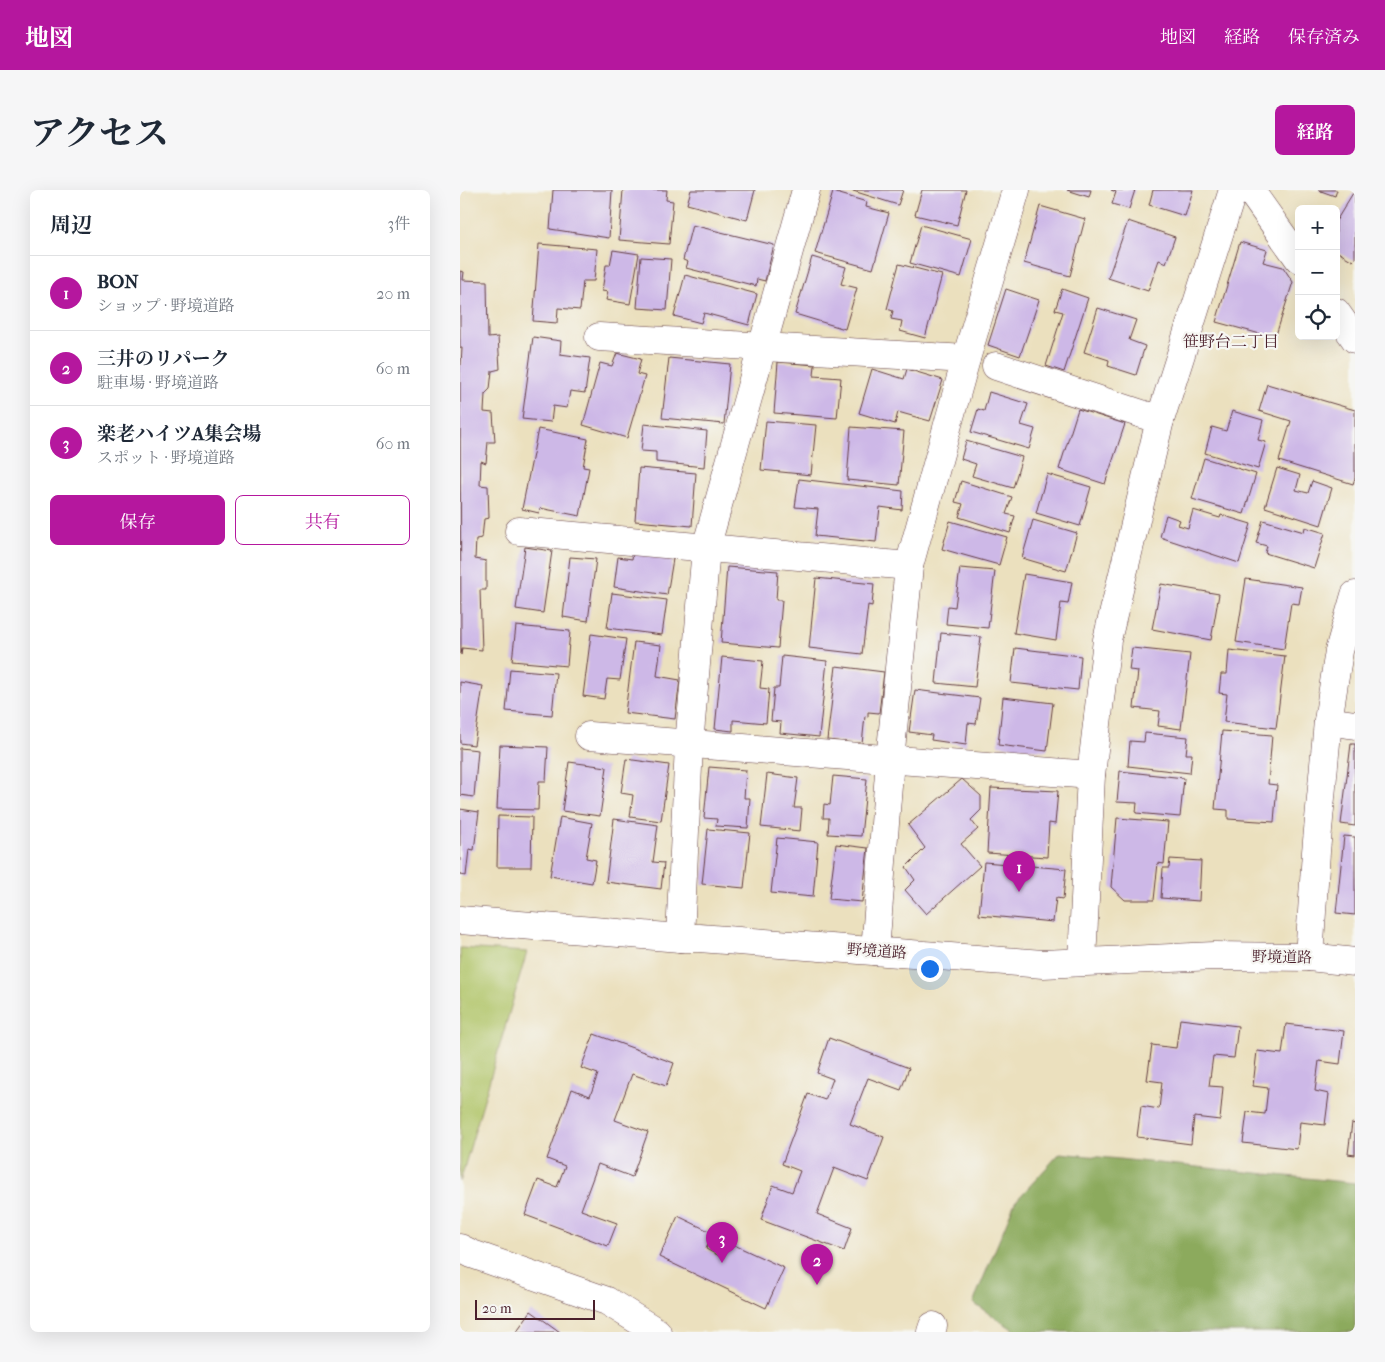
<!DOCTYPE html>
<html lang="ja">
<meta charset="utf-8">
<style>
:root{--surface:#fff;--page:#f6f6f7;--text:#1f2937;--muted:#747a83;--line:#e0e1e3;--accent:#b5179e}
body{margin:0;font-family:"IM FELL French Canon","Noto Serif JP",serif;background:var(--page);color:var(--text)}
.controls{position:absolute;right:15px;top:15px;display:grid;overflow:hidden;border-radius:8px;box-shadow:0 5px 20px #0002}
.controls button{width:45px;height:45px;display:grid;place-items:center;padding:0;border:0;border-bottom:1px solid var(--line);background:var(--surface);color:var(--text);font:25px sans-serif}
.scale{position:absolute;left:15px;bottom:12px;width:120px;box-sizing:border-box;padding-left:5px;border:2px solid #4a1f2b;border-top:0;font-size:14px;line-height:18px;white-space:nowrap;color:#4a1f2b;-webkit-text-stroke:4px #f6f6f2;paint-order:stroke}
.you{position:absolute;left:469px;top:778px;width:18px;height:18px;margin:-12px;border:4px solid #fff;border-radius:50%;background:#1a73e8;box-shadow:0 0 0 8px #1a73e833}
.badge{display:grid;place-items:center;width:32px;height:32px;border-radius:50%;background:var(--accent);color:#fff;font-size:16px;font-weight:700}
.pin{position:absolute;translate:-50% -41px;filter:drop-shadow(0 1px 2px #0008)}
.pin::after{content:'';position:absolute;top:26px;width:18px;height:15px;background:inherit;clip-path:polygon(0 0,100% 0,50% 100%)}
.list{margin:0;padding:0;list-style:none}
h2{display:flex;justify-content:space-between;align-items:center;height:65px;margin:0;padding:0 20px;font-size:21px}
h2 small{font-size:16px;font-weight:400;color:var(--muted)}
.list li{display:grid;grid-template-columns:32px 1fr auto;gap:15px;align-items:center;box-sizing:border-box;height:75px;padding:0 20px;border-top:1px solid var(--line)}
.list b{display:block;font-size:19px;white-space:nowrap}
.list p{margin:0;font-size:16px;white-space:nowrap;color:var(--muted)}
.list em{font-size:16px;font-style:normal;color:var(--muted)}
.actions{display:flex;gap:10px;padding:15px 20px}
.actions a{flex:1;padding:11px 0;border:1px solid var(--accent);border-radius:8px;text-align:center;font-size:18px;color:var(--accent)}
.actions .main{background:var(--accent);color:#fff}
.icon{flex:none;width:28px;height:28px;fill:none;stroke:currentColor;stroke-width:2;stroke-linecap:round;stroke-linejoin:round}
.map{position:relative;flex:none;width:895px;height:1142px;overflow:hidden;border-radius:8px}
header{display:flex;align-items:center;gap:30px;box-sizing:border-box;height:70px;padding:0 25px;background:var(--accent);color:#fff}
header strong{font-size:24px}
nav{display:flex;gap:28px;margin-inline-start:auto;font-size:18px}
.intro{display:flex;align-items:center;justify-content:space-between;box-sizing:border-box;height:120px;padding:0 30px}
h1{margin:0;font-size:35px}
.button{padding:12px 22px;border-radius:8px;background:var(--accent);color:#fff;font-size:18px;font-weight:700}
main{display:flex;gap:30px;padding:0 30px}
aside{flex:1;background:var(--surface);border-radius:8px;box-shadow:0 5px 20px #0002}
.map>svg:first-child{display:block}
.green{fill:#b1c569;stroke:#7e724a}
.forest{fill:#8caa5d;stroke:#6b6444}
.building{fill:#cdb8e7}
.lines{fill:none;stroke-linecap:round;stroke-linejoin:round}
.minor-casing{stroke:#623c41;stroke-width:29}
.minor{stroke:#fff;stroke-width:28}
.labels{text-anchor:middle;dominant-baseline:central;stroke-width:4.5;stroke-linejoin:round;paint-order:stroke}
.street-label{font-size:15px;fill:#4a1f2b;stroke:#f6f6f2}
.neighbourhood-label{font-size:16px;fill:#4a1f2b;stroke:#f6f6f2}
</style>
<header>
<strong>地図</strong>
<nav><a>地図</a><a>経路</a><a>保存済み</a></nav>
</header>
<div class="intro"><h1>アクセス</h1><a class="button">経路</a></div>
<main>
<aside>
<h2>周辺<small>3件</small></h2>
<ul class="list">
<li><span class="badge">1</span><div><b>BON</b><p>ショップ · 野境道路</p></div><em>20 m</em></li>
<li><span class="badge">2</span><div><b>三井のリパーク</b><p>駐車場 · 野境道路</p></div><em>60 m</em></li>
<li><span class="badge">3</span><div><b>楽老ハイツA集会場</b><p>スポット · 野境道路</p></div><em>60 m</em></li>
</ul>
<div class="actions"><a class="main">保存</a><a>共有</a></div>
</aside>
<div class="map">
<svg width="895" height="1142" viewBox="0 0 895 1142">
<rect width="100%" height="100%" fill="#f6f6f2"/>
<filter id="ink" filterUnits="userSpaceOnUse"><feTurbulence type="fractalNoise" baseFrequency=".02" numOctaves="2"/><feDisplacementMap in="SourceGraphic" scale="10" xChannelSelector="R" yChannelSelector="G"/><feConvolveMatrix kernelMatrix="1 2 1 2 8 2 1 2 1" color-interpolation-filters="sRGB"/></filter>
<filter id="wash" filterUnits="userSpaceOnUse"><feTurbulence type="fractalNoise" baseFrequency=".0096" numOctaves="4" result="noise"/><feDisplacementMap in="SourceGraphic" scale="20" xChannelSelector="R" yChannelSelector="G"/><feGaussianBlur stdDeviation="1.12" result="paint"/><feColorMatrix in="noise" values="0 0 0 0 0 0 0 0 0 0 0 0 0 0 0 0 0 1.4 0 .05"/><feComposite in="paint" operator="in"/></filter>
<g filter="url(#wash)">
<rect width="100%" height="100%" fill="#ebe0be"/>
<path class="green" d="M0,758L67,762L0,992Z"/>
<path class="forest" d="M600,963L895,993V1142H557L513,1113L555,1012Z"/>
<g id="blocks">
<g class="building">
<path d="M93,0H152L149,48L90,39Z"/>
<path d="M163,0H207L206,10L213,11L209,54L159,50Z"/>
<path d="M231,0H295L287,30L227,14Z"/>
<path d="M390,0H443L438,15Z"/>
<path d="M462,0H506L497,35L455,25Z"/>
<path d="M607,0H631L629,7Z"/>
<path d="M651,0H675L669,19L652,14L656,2Z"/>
<path d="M693,0H733L725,26L689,15Z"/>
<path d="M858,0H877L875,6Z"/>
<path d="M373,2L407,12L406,17L429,23L413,79L355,63Z"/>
<path d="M893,3L895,5V69L893,71L876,61V31Z"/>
<path d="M580,16L625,29L610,86L564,73Z"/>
<path d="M668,31L715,47L706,73L699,70L688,101L648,88Z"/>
<path d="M232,35L314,55L305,91L297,89L296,96L226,78L228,72L223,70Z"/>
<path d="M461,35L512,49L501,87L450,73Z"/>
<path d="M780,52L807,60L803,72L823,77L833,92L815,148L756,132Z"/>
<path d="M79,54L137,59L134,91H123L120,120L98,118L97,133L73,131Z"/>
<path d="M153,60L179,64L170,114L146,110L148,102L142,101L146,75H150Z"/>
<path d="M181,67L211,69L207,120L177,118Z"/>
<path d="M352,67L386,77L381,94L397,98L385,139L335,124Z"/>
<path d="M439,74L482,85L465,148L440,141L442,131L431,129L433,121L427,119Z"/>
<path d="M0,81L4,82L3,90L27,91L28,148L38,147L40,179L32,181L30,199L25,204L24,222L33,223L35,252H28L26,273L21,271L20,295L28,296L29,328L24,329L22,348L16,349L15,369L26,371V400H20L22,460L2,458L1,465L0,175H1L2,158H0Z"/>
<path d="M225,85L297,104L289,135L244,123L241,133L214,126Z"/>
<path d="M546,99L579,110L560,166L528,155Z"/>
<path d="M602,99L628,108L604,182L586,176L603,122L595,120Z"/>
<path d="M638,118L676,130L669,150L685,156L676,185L648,176L649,170L624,162Z"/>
<path d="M73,147L101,151L100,164L130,168L125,203L110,201L107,218L93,216L91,232L62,229Z"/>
<path d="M157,163L181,169L177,184L185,186L167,248L123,235L140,173L152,176Z"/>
<path d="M209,168L270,174L264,234L202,228Z"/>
<path d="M318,172L355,175L354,186L381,188L377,228L314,223Z"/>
<path d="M412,179L444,189L447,179L483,190L470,231L438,222L435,234L399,223Z"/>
<path d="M807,194L895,220V288L893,294L819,271L831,231L799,221Z"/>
<path d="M529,202L568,214L561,235L575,239L569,259L511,242L518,219L524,221Z"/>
<path d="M618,219L665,234L645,294L599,279Z"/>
<path d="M772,221L803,230L798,250L806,252L798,279L745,263L752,237L766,241Z"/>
<path d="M306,231L356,235L351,285L301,280Z"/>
<path d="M184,234L247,241L244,277L196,272V262L181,261Z"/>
<path d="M391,237L444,241L439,295L387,290Z"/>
<path d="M78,239L128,249L123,277L129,278L120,326L80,318L79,323L62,319Z"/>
<path d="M506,251L562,267L553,298L512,286L516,274L501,269Z"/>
<path d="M744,268L796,284L784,324L732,309Z"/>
<path d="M179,278L236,283L232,336L175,331Z"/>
<path d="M817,278L840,285L836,300L848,303L852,291L872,298L861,335L805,317Z"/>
<path d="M587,284L631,297L620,336L576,323Z"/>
<path d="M339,289L443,301L442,320L420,317L416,352L355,346L358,319L335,317Z"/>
<path d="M501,291L552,307L546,324L555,326L550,343L499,327L503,314L495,312Z"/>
<path d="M733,320L760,328L761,325L791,334L779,373L700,347L706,325L720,330L718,335L728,338Z"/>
<path d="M573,330L617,343L606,381L562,368Z"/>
<path d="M803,330L844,342L845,337L865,343L854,378L805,363L807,356L796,353Z"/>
<path d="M490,331L547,347L539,375L482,359Z"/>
<path d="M65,357L92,361L83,423L56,419Z"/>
<path d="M173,362L213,369L207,405L154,397L158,367L172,369Z"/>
<path d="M110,367L136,369L128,431L103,427Z"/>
<path d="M267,377L318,381L316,410H322L318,458L261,453Z"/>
<path d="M500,378L535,381L528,438L486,434L488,416L495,417Z"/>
<path d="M564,384L612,392L608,414L601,413L596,450L554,443Z"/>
<path d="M356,388L414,394L412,416L408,415L402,464L349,458Z"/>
<path d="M786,389L842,397L839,414L831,413L824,459L776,452Z"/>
<path d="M701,394L759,404L751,450L692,439Z"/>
<path d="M152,403L207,410L202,445L147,438Z"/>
<path d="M56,436L110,441L107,476L52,471Z"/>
<path d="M481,443L521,447L515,497L476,493Z"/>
<path d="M131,444L166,449L160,490L147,489L144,509L123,506Z"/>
<path d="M174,452L201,455L197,486L220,490L215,529L165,523Z"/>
<path d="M555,458L621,466L618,500L551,493Z"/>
<path d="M672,458L730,464L721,539L698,536L700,521L674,518L678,481L669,480Z"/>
<path d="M769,460L825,466L816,538L764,532L767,504L759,503L761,484H767Z"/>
<path d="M322,466L367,471L359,547L320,543L321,532L311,531L314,498H319Z"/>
<path d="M262,467L303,471L300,498L309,499L306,533L273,530V541L255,539Z"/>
<path d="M376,476L424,482L419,523L408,522V527L405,526L402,554L367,550Z"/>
<path d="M50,479L96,483L92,525L46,521Z"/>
<path d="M0,492L23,496L14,555L0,553Z"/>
<path d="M455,500L520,508L516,534L508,533L506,555L471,550L472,545L449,542Z"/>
<path d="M543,507L593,513L587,561L538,555Z"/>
<path d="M762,541L812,545L808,594L817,595L814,632L768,629V620L755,619Z"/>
<path d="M685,543L728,547L726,564H732L730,583L668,576L670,551L684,552Z"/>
<path d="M891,554H895V636L881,634Z"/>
<path d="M40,555L88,557L86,591H79L78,620L37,619Z"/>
<path d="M0,558L18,560L14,607L0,605Z"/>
<path d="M166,569L209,575L201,631L170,627L173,605L161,603Z"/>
<path d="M109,572L147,577L140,626L102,621Z"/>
<path d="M249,577L286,580L284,608H290L288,638L256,636L257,629L244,628Z"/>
<path d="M660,581L724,588L720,627L676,623L677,613L657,612Z"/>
<path d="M307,584L338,588L334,618H342L340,641L301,637Z"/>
<path d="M373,586L407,589L401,646L368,644L369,628H363L364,614L370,615Z"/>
<path d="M502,589L521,606V620L511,630L518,639L501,654L520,676L466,724L445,700L455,690L446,677L465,658L448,635Z"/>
<path d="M531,598L598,601L595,634L589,633L587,667L527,663Z"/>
<path d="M0,619L19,622L14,660L9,659L6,686L0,685Z"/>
<path d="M38,626L72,627L71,677H37Z"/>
<path d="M100,627L132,633L126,668L136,670L132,693L90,686Z"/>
<path d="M657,628L708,632L704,674L698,673L694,710H665L651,697Z"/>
<path d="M154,629L198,635L193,672L204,673L201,699L146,692Z"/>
<path d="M248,639L290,643L284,698L242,694Z"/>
<path d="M884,646L895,647V725L876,723Z"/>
<path d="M317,648L358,652L353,707L311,703Z"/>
<path d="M376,654L408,658L402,712L369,709Z"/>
<path d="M710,669L741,671L739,711L701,708L703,678H709Z"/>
<path d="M524,672L606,679L603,709L596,708L593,732L519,725Z"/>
<path d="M720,829L778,836L774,868L753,866L749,896L763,897L760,930L734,927L731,954L677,947L681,916L699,919L702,892L687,890L692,855L716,858Z"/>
<path d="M826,834L884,841L880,874L859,871L855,901L869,904L865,935L840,932L837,959L783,953L787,922L805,924L808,898L793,896L797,861L822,864Z"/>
<path d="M134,844L214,873L206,896L172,884L155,930L188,942L172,987L138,974L121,1020L157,1033L148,1056L65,1025L78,990L97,997L105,976L87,969L112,899L130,906L138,884L121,878Z"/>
<path d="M369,848L449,878L441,900L408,888L390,934L424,947L408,991L374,978L357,1024L392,1038L384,1061L301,1030L313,995L332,1002L340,981L322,974L348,904L365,910L373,889L357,883Z"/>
<path d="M892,933L895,934V965L888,964Z"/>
<path d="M218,1026L253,1043L246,1059L263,1068L270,1053L324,1078L306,1118L199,1067Z"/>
<path d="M71,1121L100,1142H56Z"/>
</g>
</g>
</g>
<g filter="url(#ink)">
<use href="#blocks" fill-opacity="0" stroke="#623c41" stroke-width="1"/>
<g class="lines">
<g class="minor-casing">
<g id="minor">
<path d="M790,0L839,69"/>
<path d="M876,122L895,149"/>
<path d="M139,147L506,169"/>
<path d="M536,176L700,230"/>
<path d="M59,341L449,376"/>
<path d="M868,531L895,535"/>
<path d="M129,546L631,585"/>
<path d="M0,730L220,748H239L583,774L754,766L849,767L895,772"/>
<path d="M220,748L229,555L246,358L346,0"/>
<path d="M415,761L430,570L449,376L506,169L556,0"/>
<path d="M849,767L856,662L868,531L879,461L895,405"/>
<path d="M622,771L631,585L647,450L700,230L773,0"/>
<path d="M0,1058L12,1064L147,1111L197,1142"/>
<path d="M471,1142L473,1136"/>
</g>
</g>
<use href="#minor" class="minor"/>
</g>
</g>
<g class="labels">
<g class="street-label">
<text transform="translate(417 761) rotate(4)">野境道路</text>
<text transform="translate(822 767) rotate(1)">野境道路</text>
</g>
<g class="neighbourhood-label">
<text x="771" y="151">笹野台二丁目</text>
</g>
</g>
</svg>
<div class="controls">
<button>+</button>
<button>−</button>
<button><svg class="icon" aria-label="locate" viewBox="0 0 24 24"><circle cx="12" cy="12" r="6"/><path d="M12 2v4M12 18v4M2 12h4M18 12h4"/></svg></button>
</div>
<div class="scale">20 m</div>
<div class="you"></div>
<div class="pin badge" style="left:559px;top:702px">1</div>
<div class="pin badge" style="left:357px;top:1095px">2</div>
<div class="pin badge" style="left:262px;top:1073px">3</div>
</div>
</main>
